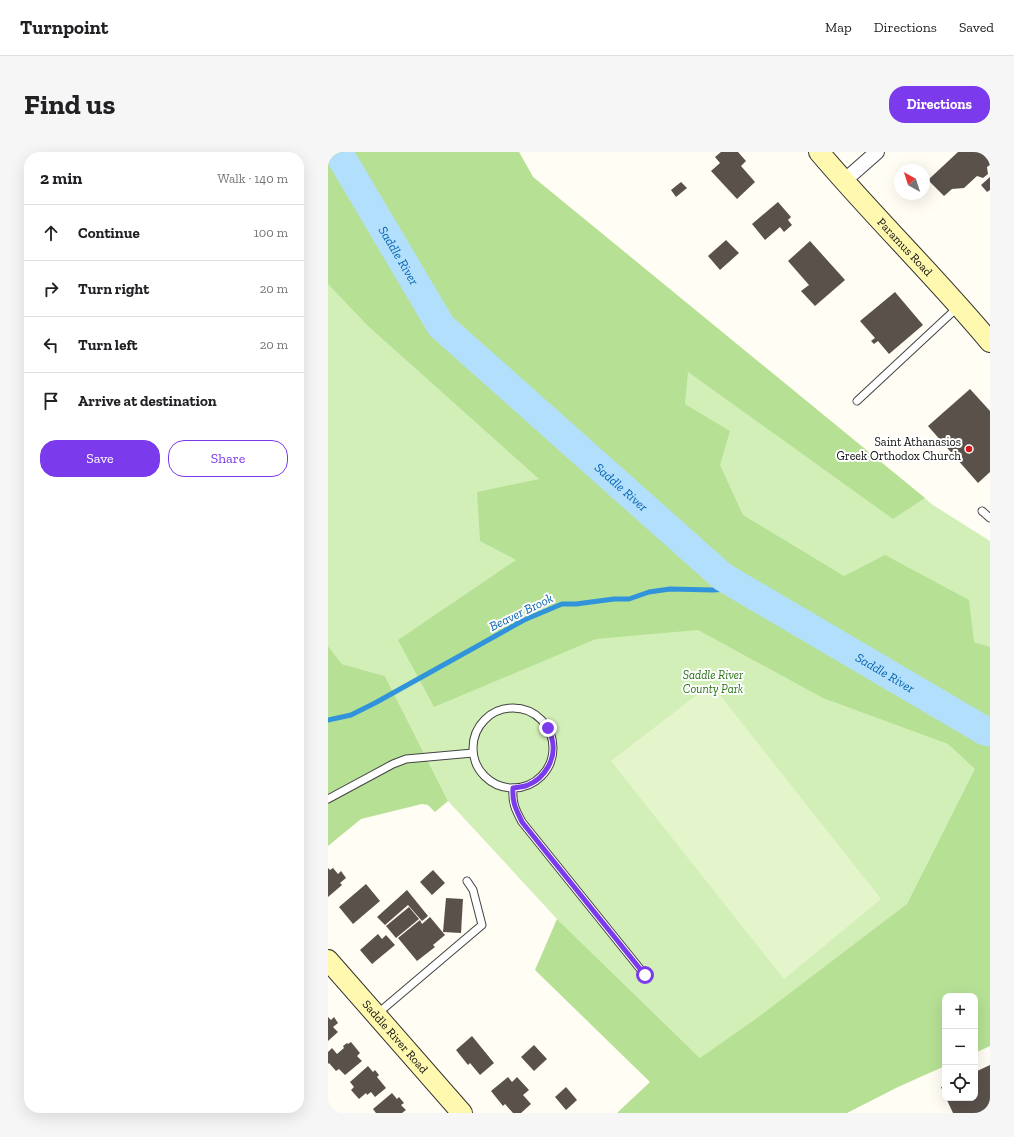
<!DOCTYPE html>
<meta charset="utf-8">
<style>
:root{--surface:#fff;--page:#f6f6f6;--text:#202124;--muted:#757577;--line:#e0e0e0;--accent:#7c3aed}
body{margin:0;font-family:"Zilla Slab",serif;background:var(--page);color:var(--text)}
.controls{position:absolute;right:12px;bottom:12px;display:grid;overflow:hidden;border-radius:8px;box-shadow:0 4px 16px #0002}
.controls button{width:36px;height:36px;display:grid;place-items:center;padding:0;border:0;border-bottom:1px solid var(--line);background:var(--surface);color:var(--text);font:20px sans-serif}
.compass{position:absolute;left:566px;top:12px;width:36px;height:36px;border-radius:50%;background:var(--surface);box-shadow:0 4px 16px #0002;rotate:321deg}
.stop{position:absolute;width:12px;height:12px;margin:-9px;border:3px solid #7c3aed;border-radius:50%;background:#fff}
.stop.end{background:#7c3aed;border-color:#fff;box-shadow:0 1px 4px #0008}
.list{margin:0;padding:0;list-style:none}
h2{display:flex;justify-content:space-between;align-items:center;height:52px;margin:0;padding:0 16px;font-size:17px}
h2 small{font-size:13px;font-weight:400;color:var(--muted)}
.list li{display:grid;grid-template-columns:26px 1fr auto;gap:12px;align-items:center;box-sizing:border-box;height:56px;padding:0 16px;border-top:1px solid var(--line)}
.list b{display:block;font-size:15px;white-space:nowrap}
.list em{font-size:13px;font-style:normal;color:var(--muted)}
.actions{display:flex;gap:8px;padding:12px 16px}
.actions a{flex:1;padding:9px 0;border:1px solid var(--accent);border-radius:16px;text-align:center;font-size:14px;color:var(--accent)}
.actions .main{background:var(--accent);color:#fff}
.icon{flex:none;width:22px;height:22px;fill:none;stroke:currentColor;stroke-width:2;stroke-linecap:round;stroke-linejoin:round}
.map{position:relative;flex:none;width:662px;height:961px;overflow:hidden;border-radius:16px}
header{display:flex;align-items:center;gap:24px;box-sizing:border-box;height:56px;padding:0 20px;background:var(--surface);border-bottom:1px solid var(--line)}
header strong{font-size:19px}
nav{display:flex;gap:22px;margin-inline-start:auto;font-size:14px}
.intro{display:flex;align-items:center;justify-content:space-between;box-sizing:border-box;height:96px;padding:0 24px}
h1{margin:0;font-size:28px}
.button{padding:10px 18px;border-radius:16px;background:var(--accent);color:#fff;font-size:14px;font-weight:700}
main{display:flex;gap:24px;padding:0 24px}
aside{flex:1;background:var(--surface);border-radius:16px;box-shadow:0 4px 16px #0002}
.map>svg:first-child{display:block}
.green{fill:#d3efb8}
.forest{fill:#b6e195}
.pitch{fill:#e5f5cb}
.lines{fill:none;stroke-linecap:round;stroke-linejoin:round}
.stream{stroke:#3194db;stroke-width:5}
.river{stroke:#b2dffc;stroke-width:29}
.building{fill:#5a514b}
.lane-casing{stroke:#434343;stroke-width:9}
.street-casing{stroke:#434343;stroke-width:16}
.secondary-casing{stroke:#323232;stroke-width:22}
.lane{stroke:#fff;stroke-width:7}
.street{stroke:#fff;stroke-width:14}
.secondary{stroke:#fff8af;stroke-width:20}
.route{stroke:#7c3aed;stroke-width:5}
.poi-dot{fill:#d1181d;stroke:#fff;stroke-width:1.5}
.labels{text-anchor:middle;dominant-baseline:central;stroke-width:4;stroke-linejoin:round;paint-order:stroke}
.street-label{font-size:12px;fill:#101010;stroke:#fff}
.poi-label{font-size:12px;fill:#101010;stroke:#fff;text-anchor:end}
.park-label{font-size:12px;font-style:italic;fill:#297118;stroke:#fff}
.water-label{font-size:13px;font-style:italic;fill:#0a65b1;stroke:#fff}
</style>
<header>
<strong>Turnpoint</strong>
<nav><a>Map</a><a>Directions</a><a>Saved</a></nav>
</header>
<div class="intro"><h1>Find us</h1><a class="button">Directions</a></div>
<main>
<aside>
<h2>2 min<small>Walk · 140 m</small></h2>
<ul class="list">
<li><svg class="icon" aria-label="ahead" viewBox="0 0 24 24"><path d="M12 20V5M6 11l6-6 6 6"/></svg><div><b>Continue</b></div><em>100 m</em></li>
<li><svg class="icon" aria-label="right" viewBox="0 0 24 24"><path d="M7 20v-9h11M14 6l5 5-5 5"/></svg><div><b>Turn right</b></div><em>20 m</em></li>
<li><svg class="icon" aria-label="left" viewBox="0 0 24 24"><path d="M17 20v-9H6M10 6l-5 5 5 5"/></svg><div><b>Turn left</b></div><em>20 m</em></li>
<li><svg class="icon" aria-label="arrive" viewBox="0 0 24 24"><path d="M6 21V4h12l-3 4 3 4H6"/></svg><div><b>Arrive at destination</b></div></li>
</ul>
<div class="actions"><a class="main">Save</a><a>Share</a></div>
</aside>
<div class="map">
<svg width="662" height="961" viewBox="0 0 662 961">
<rect width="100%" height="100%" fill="#fffdf4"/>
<path class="green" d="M0,0H191L205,25L605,353L662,389V663L546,826L372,906L229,767L120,649L57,524L14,512L0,494Z"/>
<g class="forest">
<path d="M0,0H191L205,25L597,346L565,367L360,220L357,252L402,279L392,313L415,363L516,424L557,403L641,448L646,490L662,495V894L647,901V844H617V914L570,935L519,961H289L322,930L207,818L229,767L372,906L429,866L579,752L647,617L620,592L495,546L370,478L268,487L106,555L70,488L188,408L152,389L149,340L211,327L40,174L0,132Z"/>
<path d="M0,494L14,512L57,524L120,649L107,660L100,653L94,652L33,667L0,694Z"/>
</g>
<path class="pitch" d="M383,532L553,747L456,827L283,609Z"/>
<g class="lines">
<path class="stream" d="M0,568L23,563L47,551L196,468L234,452H248L286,447H301L321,440L342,437L385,438L414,436"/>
<path class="river" id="s1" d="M10,0L113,174L395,425L657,579L662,580"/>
</g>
<g class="building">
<path d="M393,0H410L418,9L413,14L427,30L409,47L383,19L392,11L387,5Z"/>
<path d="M630,0H653L662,10V13L659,15L660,22L655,26L649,24L636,36L624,37L616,44L600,28Z"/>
<path d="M662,25V38L659,40L653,33Z"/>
<path d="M353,30L359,36L348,45L343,38Z"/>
<path d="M450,50L463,65L460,68L464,73L456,80L452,75L437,88L424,72Z"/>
<path d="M398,88L411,101L392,118L380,104Z"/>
<path d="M482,89L517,128L487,154L473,139L481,133L460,109Z"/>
<path d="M567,140L595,173L561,202L550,189L546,192L543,189L547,186L532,169Z"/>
<path d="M642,237L662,259V320L650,331L600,274Z"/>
<path d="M0,716L2,718L5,716L10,722L13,719L18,726L12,731L14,733L0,745Z"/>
<path d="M105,718L117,731L104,743L92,730Z"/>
<path d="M38,732L52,749L25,772L11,755Z"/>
<path d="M79,738L100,764L94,769L80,753L57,773L49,765Z"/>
<path d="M118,746L135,747L133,781L115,780Z"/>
<path d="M81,755L91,767L68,786L58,774Z"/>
<path d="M102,765L117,783L105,793L107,795L89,809L70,786L92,768L94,772Z"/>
<path d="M50,782L54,787L58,783L67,793L44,812L32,798Z"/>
<path d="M0,865L3,868L6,865L10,871L5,875L10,880L0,889Z"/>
<path d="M144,884L166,911L152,923L142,911L140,913L128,898Z"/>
<path d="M23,890L32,901L29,904L34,909L17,923L11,917L8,919L1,911L0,912V900L4,896L9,902L16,896L15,894L19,891L20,892Z"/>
<path d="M206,893L219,907L206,919L193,905Z"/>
<path d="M662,913V957L653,961H625L618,946H647V920Z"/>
<path d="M40,914L45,920L47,918L51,923L49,925L58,936L47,945L43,940L39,943L38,941L31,947L23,938L26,935L22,930Z"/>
<path d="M180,925L184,930L189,925L201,938L195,943L203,952L193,961H185L177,952L175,954L163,939Z"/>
<path d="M617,934V944L613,935Z"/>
<path d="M238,935L249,948L238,958L227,945Z"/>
<path d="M64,941L69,947L71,945L76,951L73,953L78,958L74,961H48L45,957Z"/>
</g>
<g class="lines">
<g class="lane-casing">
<g id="lane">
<path d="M529,249L630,155"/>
<path d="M654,359L662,366"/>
<circle cx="185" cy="596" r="40"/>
<path d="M185,636C184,651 187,657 194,670L317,823"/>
<path d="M0,647L65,612L78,607L145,601"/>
<path d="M49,862L154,773L145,738L139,729"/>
</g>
</g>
<g class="street-casing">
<path id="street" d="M516,29L549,0"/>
</g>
<g class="secondary-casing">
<g id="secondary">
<path id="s2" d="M491,0C546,65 607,124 662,190"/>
<path id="s3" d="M0,808L134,961"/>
</g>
</g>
<use href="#lane" class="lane"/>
<use href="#street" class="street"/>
<use href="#secondary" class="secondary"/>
</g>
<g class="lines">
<path class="route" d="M220,576C221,579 223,583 224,587C229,606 217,626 200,633C196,635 190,635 185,636C184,651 188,657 194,670L317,823"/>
</g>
<circle class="poi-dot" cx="641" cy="297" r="4"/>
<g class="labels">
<g class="street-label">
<text stroke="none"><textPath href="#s2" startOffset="128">Paramus Road</textPath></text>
<text stroke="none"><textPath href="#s3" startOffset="102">Saddle River Road</textPath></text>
</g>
<g class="poi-label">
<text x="633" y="290">Saint Athanasios<tspan x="633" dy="14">Greek Orthodox Church</tspan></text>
</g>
<g class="park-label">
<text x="385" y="523">Saddle River<tspan x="385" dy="14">County Park</tspan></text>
</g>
<g class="water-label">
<text stroke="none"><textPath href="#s1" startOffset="120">Saddle River</textPath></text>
<text stroke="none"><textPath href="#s1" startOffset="444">Saddle River</textPath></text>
<text transform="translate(193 460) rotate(-26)">Beaver Brook</text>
<text stroke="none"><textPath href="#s1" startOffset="768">Saddle River</textPath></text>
</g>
</g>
</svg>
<div class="controls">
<button>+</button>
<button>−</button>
<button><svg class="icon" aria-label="locate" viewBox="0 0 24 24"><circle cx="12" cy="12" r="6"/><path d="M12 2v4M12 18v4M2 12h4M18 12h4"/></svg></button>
</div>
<svg class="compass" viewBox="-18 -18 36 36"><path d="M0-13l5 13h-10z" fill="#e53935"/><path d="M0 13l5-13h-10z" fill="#757577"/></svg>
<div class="stop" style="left:317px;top:823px"></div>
<div class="stop end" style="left:220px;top:576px"></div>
</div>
</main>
